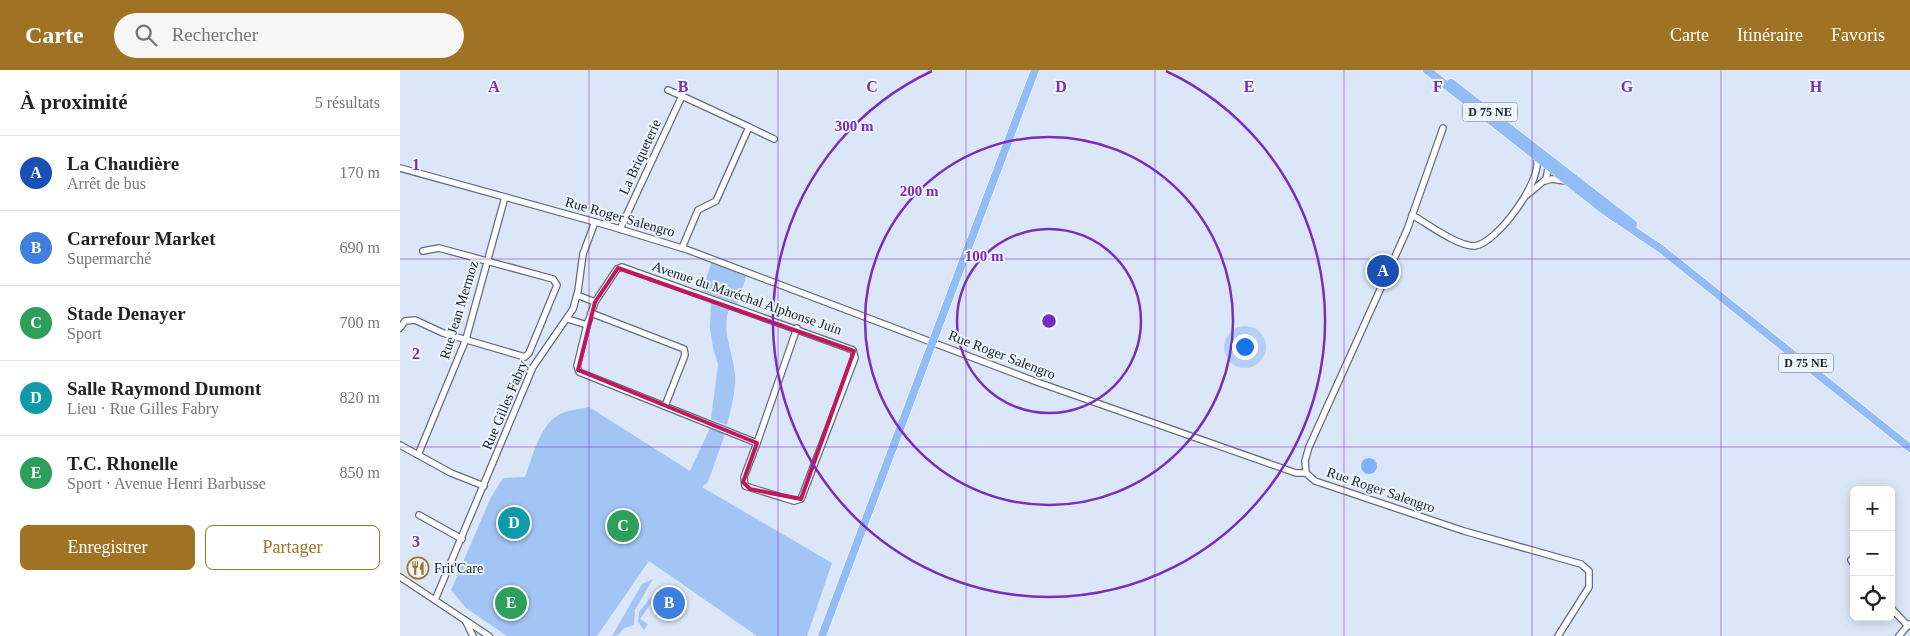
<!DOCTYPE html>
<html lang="fr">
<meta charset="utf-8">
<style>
:root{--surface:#fff;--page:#f6f6f6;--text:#222;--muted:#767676;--line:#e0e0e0;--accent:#a07324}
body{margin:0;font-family:"Times New Roman",serif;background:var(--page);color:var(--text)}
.controls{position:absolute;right:15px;bottom:15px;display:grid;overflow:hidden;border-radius:8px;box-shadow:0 2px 12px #0003}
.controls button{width:45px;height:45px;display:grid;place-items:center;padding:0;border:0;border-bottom:1px solid var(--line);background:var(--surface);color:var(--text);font:25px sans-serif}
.you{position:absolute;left:844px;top:276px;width:18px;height:18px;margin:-12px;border:4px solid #fff;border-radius:50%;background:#1a73e8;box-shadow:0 0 0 8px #1a73e833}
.badge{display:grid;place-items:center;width:32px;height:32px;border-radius:50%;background:var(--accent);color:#fff;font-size:16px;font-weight:700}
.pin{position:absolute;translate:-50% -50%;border:2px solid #fff;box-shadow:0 1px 5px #0006}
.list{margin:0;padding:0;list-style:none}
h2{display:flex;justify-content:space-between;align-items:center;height:65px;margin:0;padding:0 20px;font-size:21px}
h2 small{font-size:16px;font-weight:400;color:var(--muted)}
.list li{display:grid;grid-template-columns:32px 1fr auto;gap:15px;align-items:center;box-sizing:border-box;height:75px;padding:0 20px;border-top:1px solid var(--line)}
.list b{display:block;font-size:19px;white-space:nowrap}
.list p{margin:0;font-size:16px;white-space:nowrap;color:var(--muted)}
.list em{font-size:16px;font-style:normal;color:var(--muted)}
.actions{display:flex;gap:10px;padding:15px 20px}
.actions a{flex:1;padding:11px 0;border:1px solid var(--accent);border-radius:8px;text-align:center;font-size:18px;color:var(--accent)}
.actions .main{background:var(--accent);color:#fff}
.icon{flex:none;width:28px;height:28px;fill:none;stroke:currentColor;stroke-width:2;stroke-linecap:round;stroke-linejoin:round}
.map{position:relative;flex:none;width:1510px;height:566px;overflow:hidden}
header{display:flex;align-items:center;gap:30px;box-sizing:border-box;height:70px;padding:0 25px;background:var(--accent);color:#fff}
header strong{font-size:24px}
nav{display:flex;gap:28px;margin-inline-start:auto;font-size:18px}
.search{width:350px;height:45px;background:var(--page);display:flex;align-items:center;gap:12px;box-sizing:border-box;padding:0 18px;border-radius:28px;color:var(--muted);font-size:19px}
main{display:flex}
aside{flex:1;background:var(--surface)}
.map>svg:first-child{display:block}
.green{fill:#a3c5f5}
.water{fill:#7eb2fd}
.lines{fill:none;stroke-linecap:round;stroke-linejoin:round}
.minor-casing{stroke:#626d7c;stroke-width:8}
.major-casing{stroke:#fff;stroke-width:9}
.minor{stroke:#fff;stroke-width:5.5}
.major{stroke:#92bcf6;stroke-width:8}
.marked{fill:none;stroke:#c2185b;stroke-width:4;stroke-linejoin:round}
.grid{fill:none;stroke:#7b2cbf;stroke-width:1;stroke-opacity:0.55}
.ring{fill:none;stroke:#7b2cbf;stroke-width:2.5}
.labels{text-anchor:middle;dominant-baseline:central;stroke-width:4;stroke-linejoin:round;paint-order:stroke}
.shield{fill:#ecf4fe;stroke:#5d626a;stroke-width:1}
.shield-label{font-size:12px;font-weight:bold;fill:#20242a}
.street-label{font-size:14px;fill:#20242a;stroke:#ecf4fe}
.poi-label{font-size:14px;fill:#20242a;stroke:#ecf4fe;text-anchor:start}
.grid-label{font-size:16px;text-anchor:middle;font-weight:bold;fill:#7b2cbf;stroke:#ecf4fe;stroke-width:4;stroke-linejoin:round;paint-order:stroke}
.centre{fill:#7b2cbf;stroke:#ecf4fe;stroke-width:2.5}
.ring-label{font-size:15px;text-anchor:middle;font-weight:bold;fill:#7b2cbf;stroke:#ecf4fe;stroke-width:4;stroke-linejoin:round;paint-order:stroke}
</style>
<header>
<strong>Carte</strong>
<div class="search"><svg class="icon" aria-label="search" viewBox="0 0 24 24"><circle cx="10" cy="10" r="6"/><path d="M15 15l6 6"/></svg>Rechercher</div>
<nav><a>Carte</a><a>Itinéraire</a><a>Favoris</a></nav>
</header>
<main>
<aside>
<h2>À proximité<small>5 résultats</small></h2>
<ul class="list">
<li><span class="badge" style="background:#1a4fb4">A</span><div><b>La Chaudière</b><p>Arrêt de bus</p></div><em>170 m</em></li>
<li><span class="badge" style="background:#3f7fe0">B</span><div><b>Carrefour Market</b><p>Supermarché</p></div><em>690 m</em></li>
<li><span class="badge" style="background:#2e9e5b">C</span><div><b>Stade Denayer</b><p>Sport</p></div><em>700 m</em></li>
<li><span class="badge" style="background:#0f9aa8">D</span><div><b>Salle Raymond Dumont</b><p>Lieu · Rue Gilles Fabry</p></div><em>820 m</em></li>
<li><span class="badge" style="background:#2e9e5b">E</span><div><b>T.C. Rhonelle</b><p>Sport · Avenue Henri Barbusse</p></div><em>850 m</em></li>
</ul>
<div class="actions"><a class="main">Enregistrer</a><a>Partager</a></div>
</aside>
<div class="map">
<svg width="1510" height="566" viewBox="0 0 1510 566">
<rect width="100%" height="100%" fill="#dbe7f8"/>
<g class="green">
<path d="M312,191L347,204L337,234L302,221Z"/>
<path d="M311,232L329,239C321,262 333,280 335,305C336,322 331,338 327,355L311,349L318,294L313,278L310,258Z"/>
<path d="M189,337L290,401L310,358L325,364L308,412L302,417L432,493L407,566H357L249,491L197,566H107L66,538L51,520L91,427L103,408L125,407C133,386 138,359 158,345C166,340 180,339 189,337Z"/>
<path d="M253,509L235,540L234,555L224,558L218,565L212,566L242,514Z"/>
<path d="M260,516L262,517L240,549L248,554L244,560L238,552L239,542Z"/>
</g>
<circle class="water" cx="969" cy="396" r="8"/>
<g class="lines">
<g class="minor-casing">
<g id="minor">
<path d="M268,20L282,26"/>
<path d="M349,57L374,69"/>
<path d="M0,98L213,157L288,180L637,312L896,403H906L915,411L1064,461L1181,494L1189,501V517L1158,566"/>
<path d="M1145,111L1152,109L1165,111"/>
<path d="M1127,125L1146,109L1149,94"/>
<path d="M1012,145C1028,154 1057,176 1074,176C1096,175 1145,108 1136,87"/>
<path d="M220,159L282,26L349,57L316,131L298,140L282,178"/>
<path d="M191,243L284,279L285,285L265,336"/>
<path d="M168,249L187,255L195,232L177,225"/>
<path d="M187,255L177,296L179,302L357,373L344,407L345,416L394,431L401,429L455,288L453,280L222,197L217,199L195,232"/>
<path d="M0,258L5,251L15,250L43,263L125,287L129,283L157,215L153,209L39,178L23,181"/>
<path d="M357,373L397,258"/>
<path d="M0,375L51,403L84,416"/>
<path d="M18,385L66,269L105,127"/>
<path d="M906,403L905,391L909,377L1007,160L1043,58"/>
<path d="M19,445L62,469"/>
<path d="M1451,490L1454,494"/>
<path d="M0,507L89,566"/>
<path d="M35,530L133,297L173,239L178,221L183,184L195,152"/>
<path d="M1491,538L1508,556"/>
<path d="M65,550L73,566"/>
<path d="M1499,566L1509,554"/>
</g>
</g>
<g class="major-casing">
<g id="major">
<path d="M1027,0L1205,141L1261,179L1510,378"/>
<path d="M1051,13L1233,154"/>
<path d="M422,566L635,0"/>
</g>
</g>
<use href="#minor" class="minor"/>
<use href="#major" class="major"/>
</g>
<path class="marked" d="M218,198L454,281L401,429L350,419L343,412L357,373L178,300L195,232Z"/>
<path class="grid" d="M189,0V566M378,0V566M566,0V566M755,0V566M944,0V566M1132,0V566M1321,0V566M0,189H1510M0,377H1510"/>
<g class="ring">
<circle cx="649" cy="251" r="92"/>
<circle cx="649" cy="251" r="184"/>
<path d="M766 1A276 276 0 1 1 532 1"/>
</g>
<defs>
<g id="restaurant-ring" transform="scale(1.125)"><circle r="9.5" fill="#ecf4fe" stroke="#a07324" stroke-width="1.5"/><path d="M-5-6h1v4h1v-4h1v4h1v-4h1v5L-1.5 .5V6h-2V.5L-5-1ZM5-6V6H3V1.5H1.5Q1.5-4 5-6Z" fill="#a07324"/></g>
</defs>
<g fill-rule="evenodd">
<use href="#restaurant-ring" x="18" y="498"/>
</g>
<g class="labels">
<g class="shield">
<rect x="1062.5" y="32.5" width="55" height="19" rx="4"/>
<rect x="1378.5" y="283.5" width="55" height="19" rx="4"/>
</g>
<g class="shield-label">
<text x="1090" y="42">D 75 NE</text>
<text x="1406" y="293">D 75 NE</text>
</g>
<g class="street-label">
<text transform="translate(240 87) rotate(-65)">La Briqueterie</text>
<text transform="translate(220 147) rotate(16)">Rue Roger Salengro</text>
<text transform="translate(347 228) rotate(19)">Avenue du Maréchal Alphonse Juin</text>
<text transform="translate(59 240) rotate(-73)">Rue Jean Mermoz</text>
<text transform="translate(602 285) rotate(21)">Rue Roger Salengro</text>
<text transform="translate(105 335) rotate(-67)">Rue Gilles Fabry</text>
<text transform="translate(981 420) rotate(19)">Rue Roger Salengro</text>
</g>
<g class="poi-label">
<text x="34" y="498">Frit'Care</text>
</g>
</g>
<g class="grid-label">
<text x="94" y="22">A</text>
<text x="283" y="22">B</text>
<text x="472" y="22">C</text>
<text x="661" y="22">D</text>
<text x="849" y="22">E</text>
<text x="1038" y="22">F</text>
<text x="1227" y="22">G</text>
<text x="1416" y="22">H</text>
<text x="16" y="100">1</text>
<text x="16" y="289">2</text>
<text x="16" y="477">3</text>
</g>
<circle cx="649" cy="251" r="8" class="centre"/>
<g class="ring-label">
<text x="454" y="61">300 m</text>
<text x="519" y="126">200 m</text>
<text x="584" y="191">100 m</text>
</g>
</svg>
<div class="controls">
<button>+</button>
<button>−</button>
<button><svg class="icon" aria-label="locate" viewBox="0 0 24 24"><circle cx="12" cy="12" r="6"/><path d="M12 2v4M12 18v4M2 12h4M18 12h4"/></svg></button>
</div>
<div class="you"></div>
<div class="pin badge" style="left:983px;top:201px;background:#1a4fb4">A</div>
<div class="pin badge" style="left:269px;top:533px;background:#3f7fe0">B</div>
<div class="pin badge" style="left:223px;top:456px;background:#2e9e5b">C</div>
<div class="pin badge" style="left:114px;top:453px;background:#0f9aa8">D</div>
<div class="pin badge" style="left:111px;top:533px;background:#2e9e5b">E</div>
</div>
</main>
